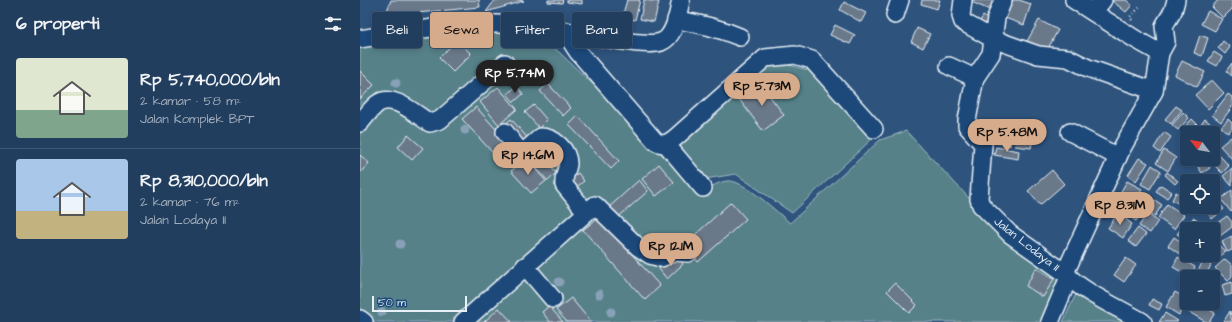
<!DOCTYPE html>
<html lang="id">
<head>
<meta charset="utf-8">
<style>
  :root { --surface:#223e5e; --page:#2a4564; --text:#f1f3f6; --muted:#a2aebc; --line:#3f5773; --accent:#d6ab8b }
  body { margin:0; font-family:"Architects Daughter",sans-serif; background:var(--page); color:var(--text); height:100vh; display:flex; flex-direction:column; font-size:15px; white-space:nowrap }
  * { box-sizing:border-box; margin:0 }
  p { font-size:13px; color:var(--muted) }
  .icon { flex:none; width:22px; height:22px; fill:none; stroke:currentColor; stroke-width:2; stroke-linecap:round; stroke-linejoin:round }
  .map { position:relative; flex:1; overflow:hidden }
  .sheet { display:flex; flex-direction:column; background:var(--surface); width:360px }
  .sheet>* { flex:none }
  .top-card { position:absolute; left:12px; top:12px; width:380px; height:36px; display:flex; gap:8px }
  .needle { width:26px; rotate:301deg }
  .fabs { position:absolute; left:820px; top:126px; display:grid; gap:8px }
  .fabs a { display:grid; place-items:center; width:40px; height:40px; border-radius:4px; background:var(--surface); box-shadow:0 2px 6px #0003,0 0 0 1px var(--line); font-size:20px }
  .scale { position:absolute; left:12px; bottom:10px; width:95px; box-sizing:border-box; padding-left:4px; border:2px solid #e8f1f8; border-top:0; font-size:11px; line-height:14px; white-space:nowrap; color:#e8f1f8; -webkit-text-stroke:3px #1f4a7a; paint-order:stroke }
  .price { position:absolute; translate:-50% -34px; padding:0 9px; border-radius:14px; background:var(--accent); color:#111; font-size:13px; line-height:26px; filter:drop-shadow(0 1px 2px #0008) }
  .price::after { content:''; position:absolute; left:50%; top:24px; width:12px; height:9px; margin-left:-6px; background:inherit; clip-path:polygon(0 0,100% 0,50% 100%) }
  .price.current { background:#222; color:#fff }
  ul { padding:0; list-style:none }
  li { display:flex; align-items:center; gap:12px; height:100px; padding:0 16px }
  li+li { border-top:1px solid var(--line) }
  li span { display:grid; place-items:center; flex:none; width:112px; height:80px; border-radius:4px; color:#555 }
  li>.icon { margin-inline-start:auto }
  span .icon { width:48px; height:48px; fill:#fffc; stroke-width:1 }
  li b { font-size:17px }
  h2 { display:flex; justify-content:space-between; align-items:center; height:48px; padding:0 16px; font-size:17px }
  .chip { padding:0 14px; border-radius:4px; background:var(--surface); box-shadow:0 2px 6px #0003,0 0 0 1px var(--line); font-size:14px; line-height:36px }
  .chip.current { background:var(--accent); color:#111 }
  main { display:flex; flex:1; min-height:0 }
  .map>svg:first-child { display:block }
  .green { fill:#578189; stroke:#a0b9c0 }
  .building { fill:#6b798a; stroke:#e8f1f8 }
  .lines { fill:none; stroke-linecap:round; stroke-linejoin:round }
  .minor-casing { stroke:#e8f1f8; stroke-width:20 }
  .path { stroke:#e8f1f8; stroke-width:2.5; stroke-dasharray:1 3; stroke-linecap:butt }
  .minor { stroke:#1f4a7a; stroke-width:17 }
  .tree { fill:#88a1b7 }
  .labels { text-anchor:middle; stroke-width:4; stroke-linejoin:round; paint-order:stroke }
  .street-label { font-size:12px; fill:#e8f1f8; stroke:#1f4a7a }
</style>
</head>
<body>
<main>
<section class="sheet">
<h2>6 properti<svg class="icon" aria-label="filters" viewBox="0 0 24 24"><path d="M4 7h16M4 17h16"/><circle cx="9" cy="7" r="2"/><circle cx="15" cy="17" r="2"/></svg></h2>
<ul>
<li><span style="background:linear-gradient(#dfe7d0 65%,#7fa58c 0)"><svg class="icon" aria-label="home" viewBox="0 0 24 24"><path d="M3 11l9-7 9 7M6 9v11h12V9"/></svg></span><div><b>Rp 5,740,000/bln</b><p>2 kamar · 58 m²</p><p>Jalan Komplek BPT</p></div></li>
<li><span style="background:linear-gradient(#a9c7e8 65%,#c2b280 0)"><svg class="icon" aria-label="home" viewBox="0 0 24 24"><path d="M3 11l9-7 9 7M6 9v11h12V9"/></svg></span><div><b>Rp 8,310,000/bln</b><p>2 kamar · 76 m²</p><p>Jalan Lodaya II</p></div></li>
</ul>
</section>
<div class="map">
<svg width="872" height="322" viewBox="0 0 872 322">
  <rect width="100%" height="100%" fill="#2e537d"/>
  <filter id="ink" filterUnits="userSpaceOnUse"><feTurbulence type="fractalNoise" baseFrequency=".025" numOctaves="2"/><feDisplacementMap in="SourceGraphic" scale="8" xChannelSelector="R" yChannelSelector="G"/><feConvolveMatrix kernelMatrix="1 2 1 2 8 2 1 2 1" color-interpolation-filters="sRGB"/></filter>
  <g filter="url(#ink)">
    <g class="green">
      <path d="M85,31L175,33L199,52L261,111L339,194C348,189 357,182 367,181C382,178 418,213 430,223L520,140L546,131L640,231L704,275L685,322H0V45Z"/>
      <path d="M406,59L459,73L513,138L432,213L376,174L345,179L310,146Z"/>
      <path d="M716,294L769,322H703Z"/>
    </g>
    <g class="building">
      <path d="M31,0H119L120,7L25,16Z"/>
      <path d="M135,0H158L164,1L126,12Z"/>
      <path d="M188,0H203L202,3L188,2Z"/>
      <path d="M207,0H222V4L207,2Z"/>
      <path d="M267,0H280L275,20L262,17Z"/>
      <path d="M284,0L299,2L294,22L280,19Z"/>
      <path d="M562,0H580L577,9L561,4Z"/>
      <path d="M607,0H633L636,1L632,11Z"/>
      <path d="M652,0H659L671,4L664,25L645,18Z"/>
      <path d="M751,0H766L772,5L766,12Z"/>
      <path d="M858,0H872V9L863,18L852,7Z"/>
      <path d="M484,2L506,13L501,22L480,10Z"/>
      <path d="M848,11L862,19L855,31L841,24Z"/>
      <path d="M623,16L633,22L626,34L616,28Z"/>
      <path d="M679,20L698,30L685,54L666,43Z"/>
      <path d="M475,25L495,35L490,44L470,35Z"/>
      <path d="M557,28L570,34L563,48L551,42Z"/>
      <path d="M840,35L848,38L842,56L834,53Z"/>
      <path d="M97,40L111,54L93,72L79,58Z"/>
      <path d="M863,41L870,47L865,54L858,48Z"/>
      <path d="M854,52L862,57L857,66L848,61Z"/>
      <path d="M822,61L845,72L837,87L815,75Z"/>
      <path d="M872,63V76L866,71Z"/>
      <path d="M0,71L14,85L0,99Z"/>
      <path d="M852,80L864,93L848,109L835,95Z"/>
      <path d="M400,83L424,115L403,131L379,99Z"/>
      <path d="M188,84L211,108L203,116L180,91Z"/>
      <path d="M157,86L163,94L154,102L147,94Z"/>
      <path d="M138,87L157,109L139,125L120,102Z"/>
      <path d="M868,94L872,97V107L861,122L852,115Z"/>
      <path d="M174,105L187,120L179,128L165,112Z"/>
      <path d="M816,106L822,110L811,124L805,119Z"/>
      <path d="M116,107L155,150L141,162L102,119Z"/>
      <path d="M823,112L829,118L818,130L812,125Z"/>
      <path d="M218,116L259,161L251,169L209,125Z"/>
      <path d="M151,119L172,143L164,150L143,126Z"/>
      <path d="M832,119L837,124L829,133H827L825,137L820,132Z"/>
      <path d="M845,119L857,129L853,135V133H843L838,129Z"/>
      <path d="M868,119L872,123V128L868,133L861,127Z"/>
      <path d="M637,131L652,135L650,146L634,142Z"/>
      <path d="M804,132L811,137L800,153L794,148Z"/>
      <path d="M48,135L63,148L52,160L38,147Z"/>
      <path d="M656,136L673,139L671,148L655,146Z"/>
      <path d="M871,137L872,138V159L860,146Z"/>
      <path d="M636,147L659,151L658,159L634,155Z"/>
      <path d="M174,149L196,173L188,181L166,157Z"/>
      <path d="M804,150L816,158L808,171L796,163Z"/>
      <path d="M855,150L869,166L862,173L848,159H853V152Z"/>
      <path d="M0,155L9,163L0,173Z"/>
      <path d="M779,158L788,163L776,181L768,175Z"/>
      <path d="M166,159L186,181L171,193L151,171Z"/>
      <path d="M833,159H844L850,168L842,173Z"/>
      <path d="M299,164L314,182L296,196L282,179Z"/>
      <path d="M792,165L801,171L790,189L781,184Z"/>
      <path d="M872,168V186L863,176Z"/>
      <path d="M692,170L704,184L680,205L668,191Z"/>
      <path d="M807,172L818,181L815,184L805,175Z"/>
      <path d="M218,173L224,181L213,190L207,183Z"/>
      <path d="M279,180L288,191L255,220L246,210Z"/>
      <path d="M767,181L782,189L776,201L760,193Z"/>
      <path d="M801,185L812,192L807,198L796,191Z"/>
      <path d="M872,190V211L871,212L861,199Z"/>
      <path d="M816,192L827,198V208L812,200Z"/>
      <path d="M751,193L761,199L758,205L748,199Z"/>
      <path d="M784,194L790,197L786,207L779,205Z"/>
      <path d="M795,200L802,205L795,216L787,211Z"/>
      <path d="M743,201L752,208L746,217L736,211Z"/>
      <path d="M857,201L864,209L852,219L846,211L850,207H853V204Z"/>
      <path d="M371,202L386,219L338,262L324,245Z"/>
      <path d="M770,203L783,212L776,221L763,212Z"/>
      <path d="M807,204L824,215L814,229L798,218Z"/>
      <path d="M758,213L772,224L763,238L748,228Z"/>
      <path d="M787,214L798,221L790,233L779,226Z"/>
      <path d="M867,216L872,222V227L860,236L853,226Z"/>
      <path d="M239,217L300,286L285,300L223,230Z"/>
      <path d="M833,218L849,228L848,229H833L828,226Z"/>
      <path d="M823,226L827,229V240L817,234Z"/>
      <path d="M778,228L786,234L776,247L768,241Z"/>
      <path d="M872,236V250L867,252L862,241Z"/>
      <path d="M814,237L826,245L820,254L808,246Z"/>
      <path d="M853,240L865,251L857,260L852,255H853Z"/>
      <path d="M827,250V255H840L836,261L825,255Z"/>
      <path d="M315,255L323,264L307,279L299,269Z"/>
      <path d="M818,257L835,267L830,277L813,267Z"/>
      <path d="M766,258L776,265L764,282L754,275Z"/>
      <path d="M865,259L872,265V276L868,281L855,268Z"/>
      <path d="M843,261L851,265L846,275L838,271Z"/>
      <path d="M676,268L694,279L683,297L666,286Z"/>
      <path d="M827,280V291L822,288Z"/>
      <path d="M872,282V294L865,296L862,285Z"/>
      <path d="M535,283L557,305L549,313L527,291Z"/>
      <path d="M815,292L827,299L819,315L806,307Z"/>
      <path d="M211,298L231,322H207L196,310Z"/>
      <path d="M792,299L802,304L799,310L789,305Z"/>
      <path d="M832,303H838L855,313L849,322H846L827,311Z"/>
      <path d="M189,306L203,322H190L182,312Z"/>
      <path d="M139,308L152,322H124Z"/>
      <path d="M870,311L872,322H866L864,321Z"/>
      <path d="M805,313L818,321L817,322H799Z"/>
    </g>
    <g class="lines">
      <defs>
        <g id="minor">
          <path d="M603,0L601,16L603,22L633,39L678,55L708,58L728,68L794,91"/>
          <path d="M643,0L636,18L631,54L615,78L607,120V126L623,144L619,199L621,205L650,234L705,273C720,291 761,309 783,322"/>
          <path d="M714,0L775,39L800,53"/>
          <path d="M733,12L743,0"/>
          <path d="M535,15L540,0"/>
          <path d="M316,20C338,23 359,28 380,37"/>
          <path d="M205,32L218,52L295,141C303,146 307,144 315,138L405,58L435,55L452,60L514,129"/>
          <path d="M0,39C53,30 108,21 163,25C186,26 209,32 232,36C247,38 287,47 301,42C315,37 318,13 321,0"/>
          <path d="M589,66L615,78"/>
          <path d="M0,123C5,117 11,109 17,104C33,92 56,115 70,123L80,120L145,63"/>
          <path d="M145,132L158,149L163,152L165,151L181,137C194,137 208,150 208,164C207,171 203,177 204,185L226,212"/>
          <path d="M710,132L758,157"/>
          <path d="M306,144L343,188"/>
          <path d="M165,266L193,299"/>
          <path d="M705,273L762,148L794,91L800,53L806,42L804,26L813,11L816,0"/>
          <path d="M0,319L4,322"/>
          <path d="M103,322L235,205L278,247L290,255L301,258L315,252L328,253"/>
          <path d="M690,322L709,277"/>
        </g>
      </defs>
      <use href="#minor" class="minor-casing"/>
      <path class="path" d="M772,20L770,17L780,7"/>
      <use href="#minor" class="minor"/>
    </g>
    <g class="tree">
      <circle cx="36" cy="83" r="4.5"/>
      <circle cx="105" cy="130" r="4.5"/>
      <circle cx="40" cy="244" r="4.5"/>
      <circle cx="199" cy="282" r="4.5"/>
      <circle cx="239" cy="294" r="4.5"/>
      <circle cx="22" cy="312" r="4.5"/>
      <circle cx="251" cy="312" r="4.5"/>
    </g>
  </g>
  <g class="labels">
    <g class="street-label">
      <text transform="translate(667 244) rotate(38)" y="4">Jalan Lodaya II</text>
    </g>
  </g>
</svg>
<div class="fabs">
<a><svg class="needle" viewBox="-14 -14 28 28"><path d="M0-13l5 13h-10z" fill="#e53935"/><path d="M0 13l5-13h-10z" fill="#a2aebc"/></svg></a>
<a><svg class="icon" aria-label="locate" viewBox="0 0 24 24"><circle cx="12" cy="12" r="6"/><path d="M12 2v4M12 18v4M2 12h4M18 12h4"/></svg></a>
<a>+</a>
<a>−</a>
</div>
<div class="scale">50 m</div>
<b class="price current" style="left:155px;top:94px">Rp 5.74M</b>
<b class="price" style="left:402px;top:107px">Rp 5.73M</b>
<b class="price" style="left:647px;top:153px">Rp 5.48M</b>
<b class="price" style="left:168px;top:176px">Rp 14.6M</b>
<b class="price" style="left:760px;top:226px">Rp 8.31M</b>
<b class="price" style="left:311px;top:267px">Rp 12.1M</b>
<div class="top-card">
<a class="chip">Beli</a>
<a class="chip current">Sewa</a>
<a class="chip">Filter</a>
<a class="chip">Baru</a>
</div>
</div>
</main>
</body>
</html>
